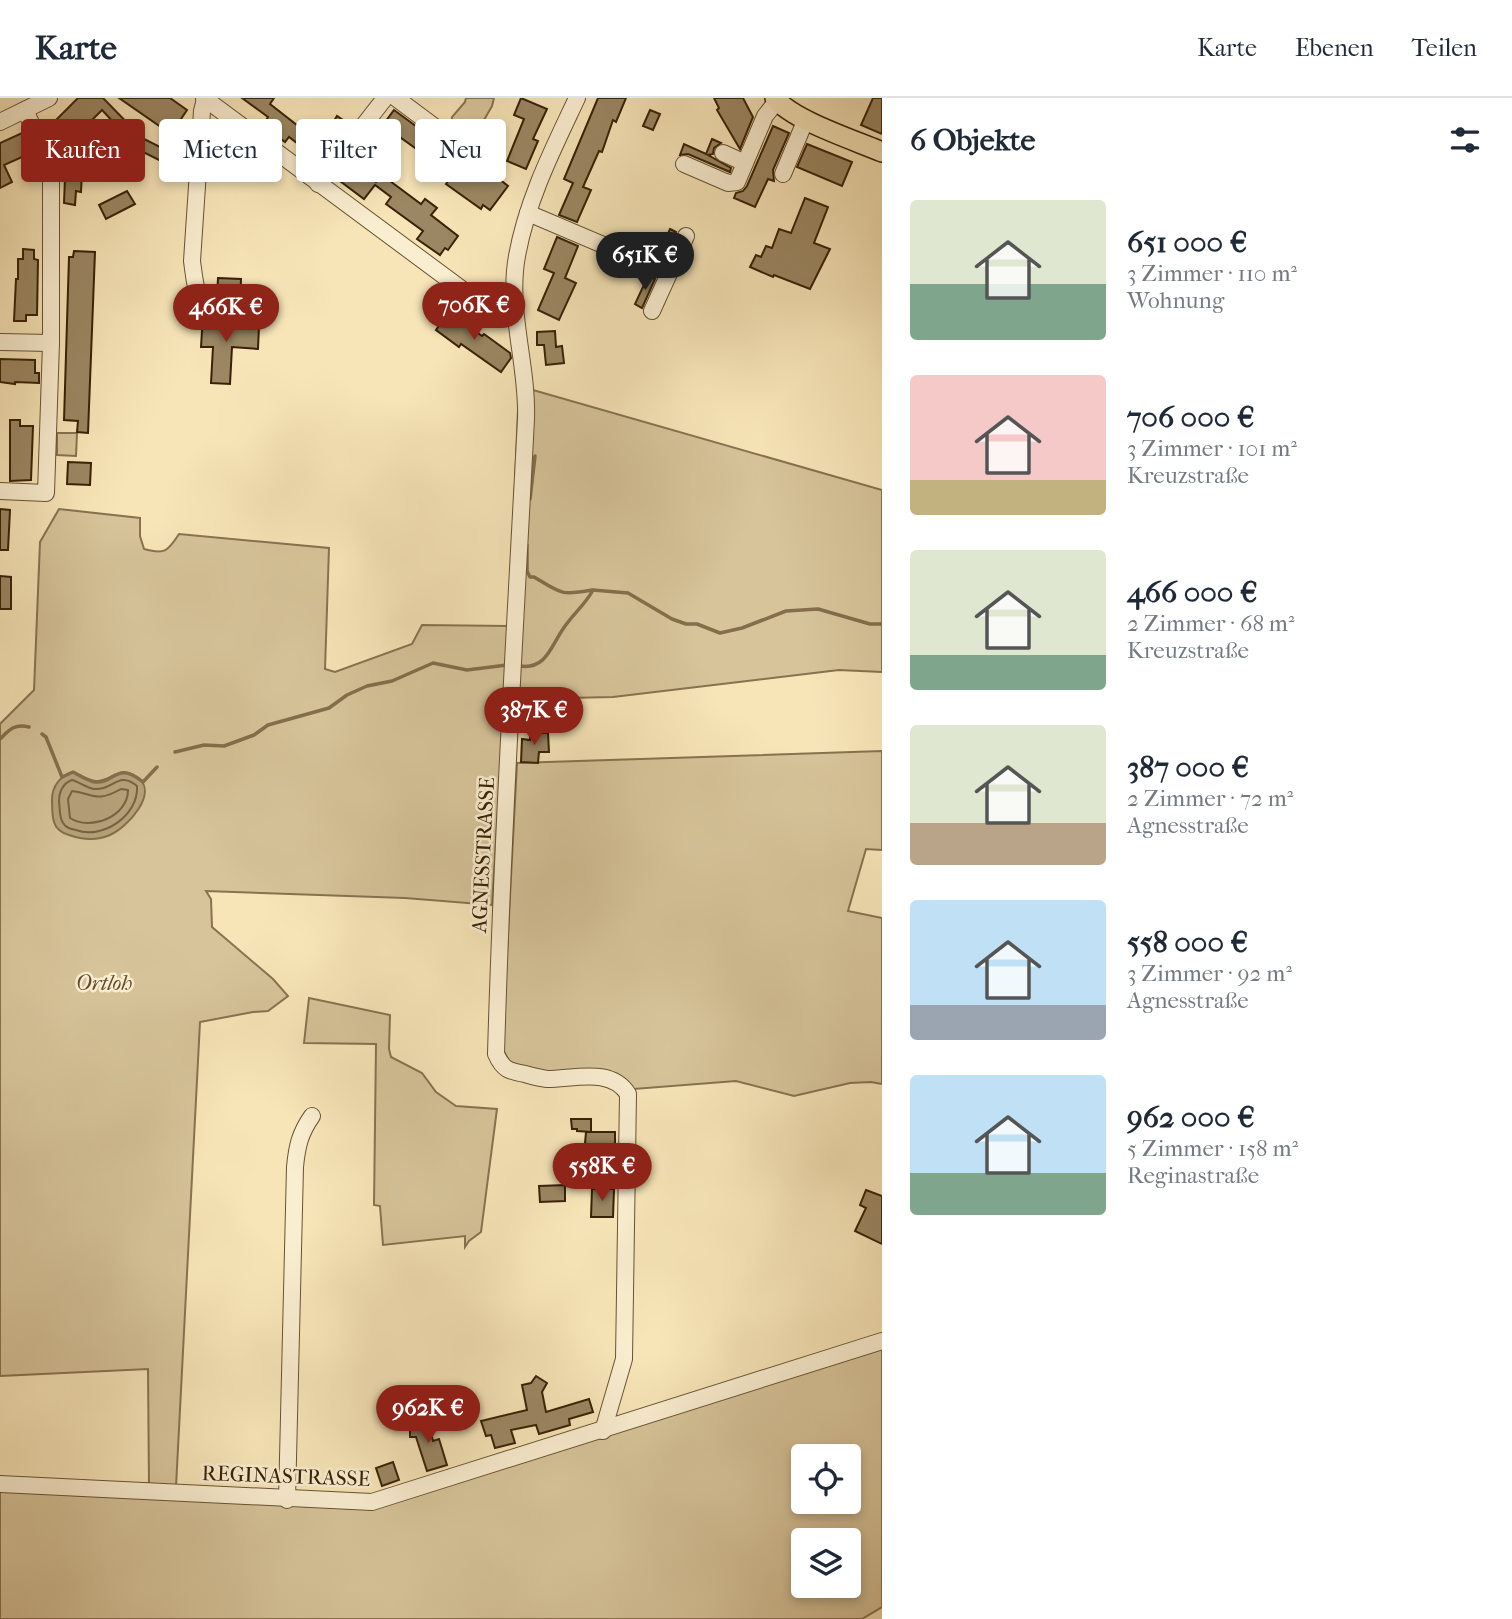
<!DOCTYPE html>
<html lang="de">
<head>
<meta charset="utf-8">
<style>
  :root { --surface:#fff; --page:#f2f2f3; --text:#1f2937; --muted:#747a83; --line:#e0e1e3; --accent:#8f2418 }
  body { margin:0; font-family:"IM FELL French Canon",serif; background:var(--page); color:var(--text); height:100vh; display:flex; flex-direction:column; font-size:26px; white-space:nowrap }
  * { box-sizing:border-box; margin:0 }
  p { font-size:23px; color:var(--muted) }
  .icon { flex:none; width:38px; height:38px; fill:none; stroke:currentColor; stroke-width:2; stroke-linecap:round; stroke-linejoin:round }
  .map { position:relative; flex:1; overflow:hidden }
  .sheet { display:flex; flex-direction:column; background:var(--surface); width:630px }
  .sheet>* { flex:none }
  .guide { position:absolute; left:21px; top:21px; width:665px; height:63px; display:flex; gap:14px }
  .buttons { position:absolute; left:791px; top:1346px; display:grid; gap:14px }
  .buttons a { display:grid; place-items:center; width:70px; height:70px; border-radius:7px; background:var(--surface); box-shadow:0 4px 10px #0003; font-size:35px }
  .price { position:absolute; translate:-50% -60px; padding:0 16px; border-radius:24px; background:var(--accent); color:#fff; font-size:23px; line-height:46px; filter:drop-shadow(0 2px 4px #0008) }
  .price::after { content:''; position:absolute; left:50%; top:42px; width:21px; height:16px; margin-left:-10px; background:inherit; clip-path:polygon(0 0,100% 0,50% 100%) }
  .price.selected { background:#222; color:#fff }
  ul { padding:0; list-style:none }
  li { display:flex; align-items:center; gap:21px; height:175px; padding:0 28px }
  li span { display:grid; place-items:center; flex:none; width:196px; height:140px; border-radius:7px; color:#555 }
  li>.icon { margin-inline-start:auto }
  span .icon { width:84px; height:84px; fill:#fffc; stroke-width:1 }
  li b { font-size:30px }
  h2 { display:flex; justify-content:space-between; align-items:center; height:84px; padding:0 28px; font-size:30px }
  .chip { padding:0 24px; border-radius:7px; background:var(--surface); box-shadow:0 4px 10px #0003; font-size:24px; line-height:63px }
  .chip.selected { background:var(--accent); color:#fff }
  header { display:flex; align-items:center; gap:42px; box-sizing:border-box; height:98px; padding:0 35px; background:var(--surface); border-bottom:2px solid var(--line) }
  header strong { font-size:33px }
  nav { display:flex; gap:38px; margin-inline-start:auto; font-size:24px }
  main { display:flex; flex:1; min-height:0 }
  .map>svg:first-child { display:block }
  .green { fill:#d7c49a; stroke:#887250; stroke-width:2; fill-rule:evenodd }
  .water { fill:#b6a27b; stroke:#846e4c; stroke-width:2 }
  .lines { fill:none; stroke-linecap:round; stroke-linejoin:round }
  .shore { stroke:#776240; stroke-width:2 }
  .stream { stroke:#846e4c; stroke-width:3.5 }
  .building { fill:#9b8763; stroke:#382106; stroke-width:2 }
  .minor-casing { stroke:#685232; stroke-width:18 }
  .major-casing { stroke:#382106; stroke-width:22 }
  .minor { stroke:#faeed1; stroke-width:16 }
  .major { stroke:#f7e5b8; stroke-width:19 }
  .labels { text-anchor:middle; stroke-width:5; stroke-linejoin:round; paint-order:stroke }
  .street-label { font-size:21px; fill:#382106; stroke:#faeed1 }
  .park-label { font-size:21px; font-style:italic; fill:#604a2b; stroke:#faeed1 }
</style>
</head>
<body>
<header>
<strong>Karte</strong>
<nav><a>Karte</a><a>Ebenen</a><a>Teilen</a></nav>
</header>
<main>
<div class="map">
<svg width="882" height="1521" viewBox="0 0 882 1521">
  <rect width="100%" height="100%" fill="#f7e5b8"/>
  <filter id="stains"><feTurbulence type="fractalNoise" baseFrequency=".00286" numOctaves="4"/><feColorMatrix values="0 0 0 0 .2 0 0 0 0 .09 0 0 0 0 .02 0 0 0 .5 -.17"/></filter>
  <radialGradient id="worn" r=".72"><stop offset=".6" stop-color="#630" stop-opacity="0"/><stop offset="1" stop-color="#630" stop-opacity=".3"/></radialGradient>
  <g class="green">
    <path d="M466,0H494L492,8L472,43L452,32V19L465,4Z"/>
    <path d="M519,288L882,392V574L839,572L613,599L519,601L505,599L492,807L405,800L206,793L211,801L212,829L273,881L288,898L268,913L253,914L200,924L176,1389L149,1388L148,1271L0,1278V626L34,592L40,444L59,411L140,420V438L144,451C165,457 168,453 179,436L329,450L325,571L335,574L412,546L422,527L509,528Z"/>
    <path d="M57,335H77L76,358L57,357Z"/>
    <path d="M882,653V752L866,751L848,813L882,820V986L871,984L850,985L794,998L736,983L621,992L619,981L517,977L502,950L517,665Z"/>
    <path d="M309,900L390,917L389,951L391,959L422,975L436,994L456,1008L497,1011L481,1134L469,1143L465,1149V1138L383,1147L380,1108L374,1107L376,946L304,945Z"/>
    <path d="M882,1246V1509L862,1521H0V1389L372,1407ZM803,1358H849V1404H803ZM803,1442H849V1488H803Z"/>
  </g>
  <path class="water" d="M73,674C80,677 90,684 98,683C114,682 118,667 137,679C160,694 127,730 110,737C96,743 83,742 69,737C62,735 56,731 54,724C52,718 52,708 52,702C52,688 60,678 73,674Z"/>
  <g class="lines">
    <g class="shore">
      <path d="M72,682C79,684 87,690 94,691C113,693 118,672 137,688C139,717 103,742 76,732C71,731 66,730 63,725C59,719 60,710 59,703C59,694 63,685 72,682Z"/>
      <path d="M121,691L128,692C128,719 90,733 70,720L68,701L72,693C95,696 96,705 121,691Z"/>
    </g>
    <g class="stream">
      <path d="M530,401L535,358"/>
      <path d="M527,447V473L530,479H534C561,495 560,498 592,492"/>
      <path d="M520,568C546,572 551,548 563,531C572,517 585,507 593,492L628,495L672,521L686,526H697L720,535L742,530L786,513L818,511L870,526H882"/>
      <path d="M42,636L46,639L62,679L73,674C79,677 88,683 95,684C115,686 116,662 143,684L157,669"/>
      <path d="M0,641C9,632 15,625 29,629"/>
      <path d="M175,654L204,647L224,648L254,637L268,627L329,610L347,597L367,588L392,583L433,565L467,572L507,567"/>
    </g>
  </g>
  <g class="building">
    <path d="M78,0H103L142,40L188,63L187,76L133,49L128,42L121,49L112,39L119,30L102,12L67,47L49,29Z"/>
    <path d="M119,0H170L187,12L171,36Z"/>
    <path d="M242,0H274L270,6L311,38L318,29L326,36L337,18L346,24L319,62L289,39L285,44L263,27L268,19Z"/>
    <path d="M521,0L547,11L533,41L538,43L526,71L507,63L524,21L514,17Z"/>
    <path d="M598,0H626L616,24L613,22L602,54L599,53L583,89L591,92L577,124L559,117L573,85L564,81Z"/>
    <path d="M714,0H743L753,19L740,51L717,12L719,10Z"/>
    <path d="M873,0H882V36L861,27Z"/>
    <path d="M394,12L473,70L478,72L485,70L508,88L490,112L483,107L481,111L446,86L449,82L424,63L426,59L422,55L383,27Z"/>
    <path d="M650,12L660,16L653,32L643,28Z"/>
    <path d="M773,28L789,35L773,72L774,83L768,81L755,109L734,100L736,95L743,93L747,88Z"/>
    <path d="M22,35L31,55L4,67L12,84L0,90V45Z"/>
    <path d="M712,41L721,45L714,50L713,56L708,57L731,70L730,74L688,56L680,57L684,46L706,56Z"/>
    <path d="M231,46L251,60L238,78L218,63Z"/>
    <path d="M807,46L852,64L842,88L797,69Z"/>
    <path d="M66,54H83L81,94L76,93L75,107L64,105Z"/>
    <path d="M352,67L376,84L382,77L421,106L425,101L437,110L431,117L458,138L448,152L445,150L440,157L417,141L423,133L386,106L391,99L375,87L364,101L340,83Z"/>
    <path d="M127,93L135,106L106,121L99,107Z"/>
    <path d="M805,100L828,109L814,145L830,151L810,191L774,177L773,179L750,169L756,157L761,159L766,148L772,150L779,131L791,135Z"/>
    <path d="M670,131L676,134L664,161L657,159Z"/>
    <path d="M557,139L578,148L565,180L576,185L559,222L538,212L554,175L544,171Z"/>
    <path d="M23,151L34,152V161L38,162L37,217H26V223H14L16,181H18V161H23Z"/>
    <path d="M74,153L95,154L88,335L77,334L78,323L64,322L69,159H73Z"/>
    <path d="M648,178L655,181L642,210L635,206Z"/>
    <path d="M218,180L241,181L240,204L217,199Z"/>
    <path d="M449,214L482,238L484,236L510,255L511,260L501,274L461,246L459,249L436,232Z"/>
    <path d="M203,216L221,222L239,223V227L259,228L258,251L232,249L230,286L211,285L213,249H201Z"/>
    <path d="M555,233L556,249L562,248L564,265L546,267L544,247H537V234Z"/>
    <path d="M0,261L35,262V275H39V285L15,284V286L0,284Z"/>
    <path d="M10,322H20V328H33L31,382L10,383Z"/>
    <path d="M68,364L91,365L90,387L67,386Z"/>
    <path d="M0,411L10,412L8,452H0Z"/>
    <path d="M0,478L11,479V511H0Z"/>
    <path d="M530,634L548,635L549,654H539L538,665L521,664L522,641L530,642Z"/>
    <path d="M571,1021H591V1034L577,1033V1031H572Z"/>
    <path d="M586,1034H615V1057H584Z"/>
    <path d="M565,1087V1103L540,1104L539,1088Z"/>
    <path d="M592,1091H614L613,1119H591Z"/>
    <path d="M866,1092L882,1098V1146L855,1133L866,1110L860,1107Z"/>
    <path d="M536,1278L547,1285L542,1294L546,1314L589,1301L593,1314L569,1321L570,1327L539,1336L536,1327L511,1332L515,1345L495,1350L491,1337L486,1338L481,1323L527,1312L522,1287L531,1285Z"/>
    <path d="M410,1322H428L433,1343L439,1341L447,1367L427,1373L416,1339H410Z"/>
    <path d="M393,1364L399,1382L382,1388L376,1370Z"/>
  </g>
  <g class="lines">
    <defs>
      <g id="minor">
        <path d="M204,0L479,204L504,209L515,207"/>
        <path d="M396,0L479,62"/>
        <path d="M577,0C553,51 527,102 517,158C507,212 528,267 526,321C515,533 502,745 496,956C503,972 509,973 525,976C532,978 539,980 547,981C574,981 611,969 628,996L624,1261L603,1333"/>
        <path d="M205,1L202,13L192,163C197,200 196,210 236,213"/>
        <path d="M0,24L49,0"/>
        <path d="M723,55L745,65"/>
        <path d="M684,66L728,85L737,84L765,18L777,3"/>
        <path d="M783,76L806,21"/>
        <path d="M318,86L385,0"/>
        <path d="M528,115L669,175"/>
        <path d="M652,213L686,138"/>
        <path d="M0,244L51,245"/>
        <path d="M0,393L46,395L51,245V68L25,12"/>
        <path d="M0,1386L372,1404L882,1243"/>
        <path d="M287,1402L295,1069C297,1048 300,1035 312,1018"/>
      </g>
      <path id="major" d="M775,0C792,22 854,42 882,54"/>
    </defs>
    <use href="#minor" class="minor-casing"/>
    <use href="#major" class="major-casing"/>
    <use href="#minor" class="minor"/>
    <use href="#major" class="major"/>
  </g>
  <g class="labels">
    <g class="street-label">
      <text transform="translate(483 757) rotate(-87)" y="7">AGNESSTRASSE</text>
      <text transform="translate(286 1378) rotate(2)" y="7">REGINASTRASSE</text>
    </g>
    <g class="park-label">
      <text x="104" y="892">Ortloh</text>
    </g>
  </g>
  <rect width="100%" height="100%" filter="url(#stains)"/>
  <rect width="100%" height="100%" fill="url(#worn)"/>
</svg>
<div class="buttons">
<a><svg class="icon" aria-label="locate" viewBox="0 0 24 24"><circle cx="12" cy="12" r="6"/><path d="M12 2v4M12 18v4M2 12h4M18 12h4"/></svg></a>
<a><svg class="icon" aria-label="layers" viewBox="0 0 24 24"><path d="M12 4l9 5-9 5-9-5zM3 14l9 5 9-5"/></svg></a>
</div>
<b class="price selected" style="left:645px;top:194px">651K €</b>
<b class="price" style="left:474px;top:244px">706K €</b>
<b class="price" style="left:226px;top:246px">466K €</b>
<b class="price" style="left:534px;top:649px">387K €</b>
<b class="price" style="left:602px;top:1105px">558K €</b>
<b class="price" style="left:428px;top:1347px">962K €</b>
<div class="guide">
<a class="chip selected">Kaufen</a>
<a class="chip">Mieten</a>
<a class="chip">Filter</a>
<a class="chip">Neu</a>
</div>
</div>
<section class="sheet">
<h2>6 Objekte<svg class="icon" aria-label="filters" viewBox="0 0 24 24"><path d="M4 7h16M4 17h16"/><circle cx="9" cy="7" r="2"/><circle cx="15" cy="17" r="2"/></svg></h2>
<ul>
<li><span style="background:linear-gradient(#dfe7d0 60%,#7fa58c 0)"><svg class="icon" aria-label="home" viewBox="0 0 24 24"><path d="M3 11l9-7 9 7M6 9v11h12V9"/></svg></span><div><b>651 000 €</b><p>3 Zimmer · 110 m²</p><p>Wohnung</p></div></li>
<li><span style="background:linear-gradient(#f6c9c9 75%,#c2b280 0)"><svg class="icon" aria-label="home" viewBox="0 0 24 24"><path d="M3 11l9-7 9 7M6 9v11h12V9"/></svg></span><div><b>706 000 €</b><p>3 Zimmer · 101 m²</p><p>Kreuzstraße</p></div></li>
<li><span style="background:linear-gradient(#dfe7d0 75%,#7fa58c 0)"><svg class="icon" aria-label="home" viewBox="0 0 24 24"><path d="M3 11l9-7 9 7M6 9v11h12V9"/></svg></span><div><b>466 000 €</b><p>2 Zimmer · 68 m²</p><p>Kreuzstraße</p></div></li>
<li><span style="background:linear-gradient(#dfe7d0 70%,#b9a48a 0)"><svg class="icon" aria-label="home" viewBox="0 0 24 24"><path d="M3 11l9-7 9 7M6 9v11h12V9"/></svg></span><div><b>387 000 €</b><p>2 Zimmer · 72 m²</p><p>Agnesstraße</p></div></li>
<li><span style="background:linear-gradient(#bfe0f5 75%,#9aa5b1 0)"><svg class="icon" aria-label="home" viewBox="0 0 24 24"><path d="M3 11l9-7 9 7M6 9v11h12V9"/></svg></span><div><b>558 000 €</b><p>3 Zimmer · 92 m²</p><p>Agnesstraße</p></div></li>
<li><span style="background:linear-gradient(#bfe0f5 70%,#7fa58c 0)"><svg class="icon" aria-label="home" viewBox="0 0 24 24"><path d="M3 11l9-7 9 7M6 9v11h12V9"/></svg></span><div><b>962 000 €</b><p>5 Zimmer · 158 m²</p><p>Reginastraße</p></div></li>
</ul>
</section>
</main>
</body>
</html>
